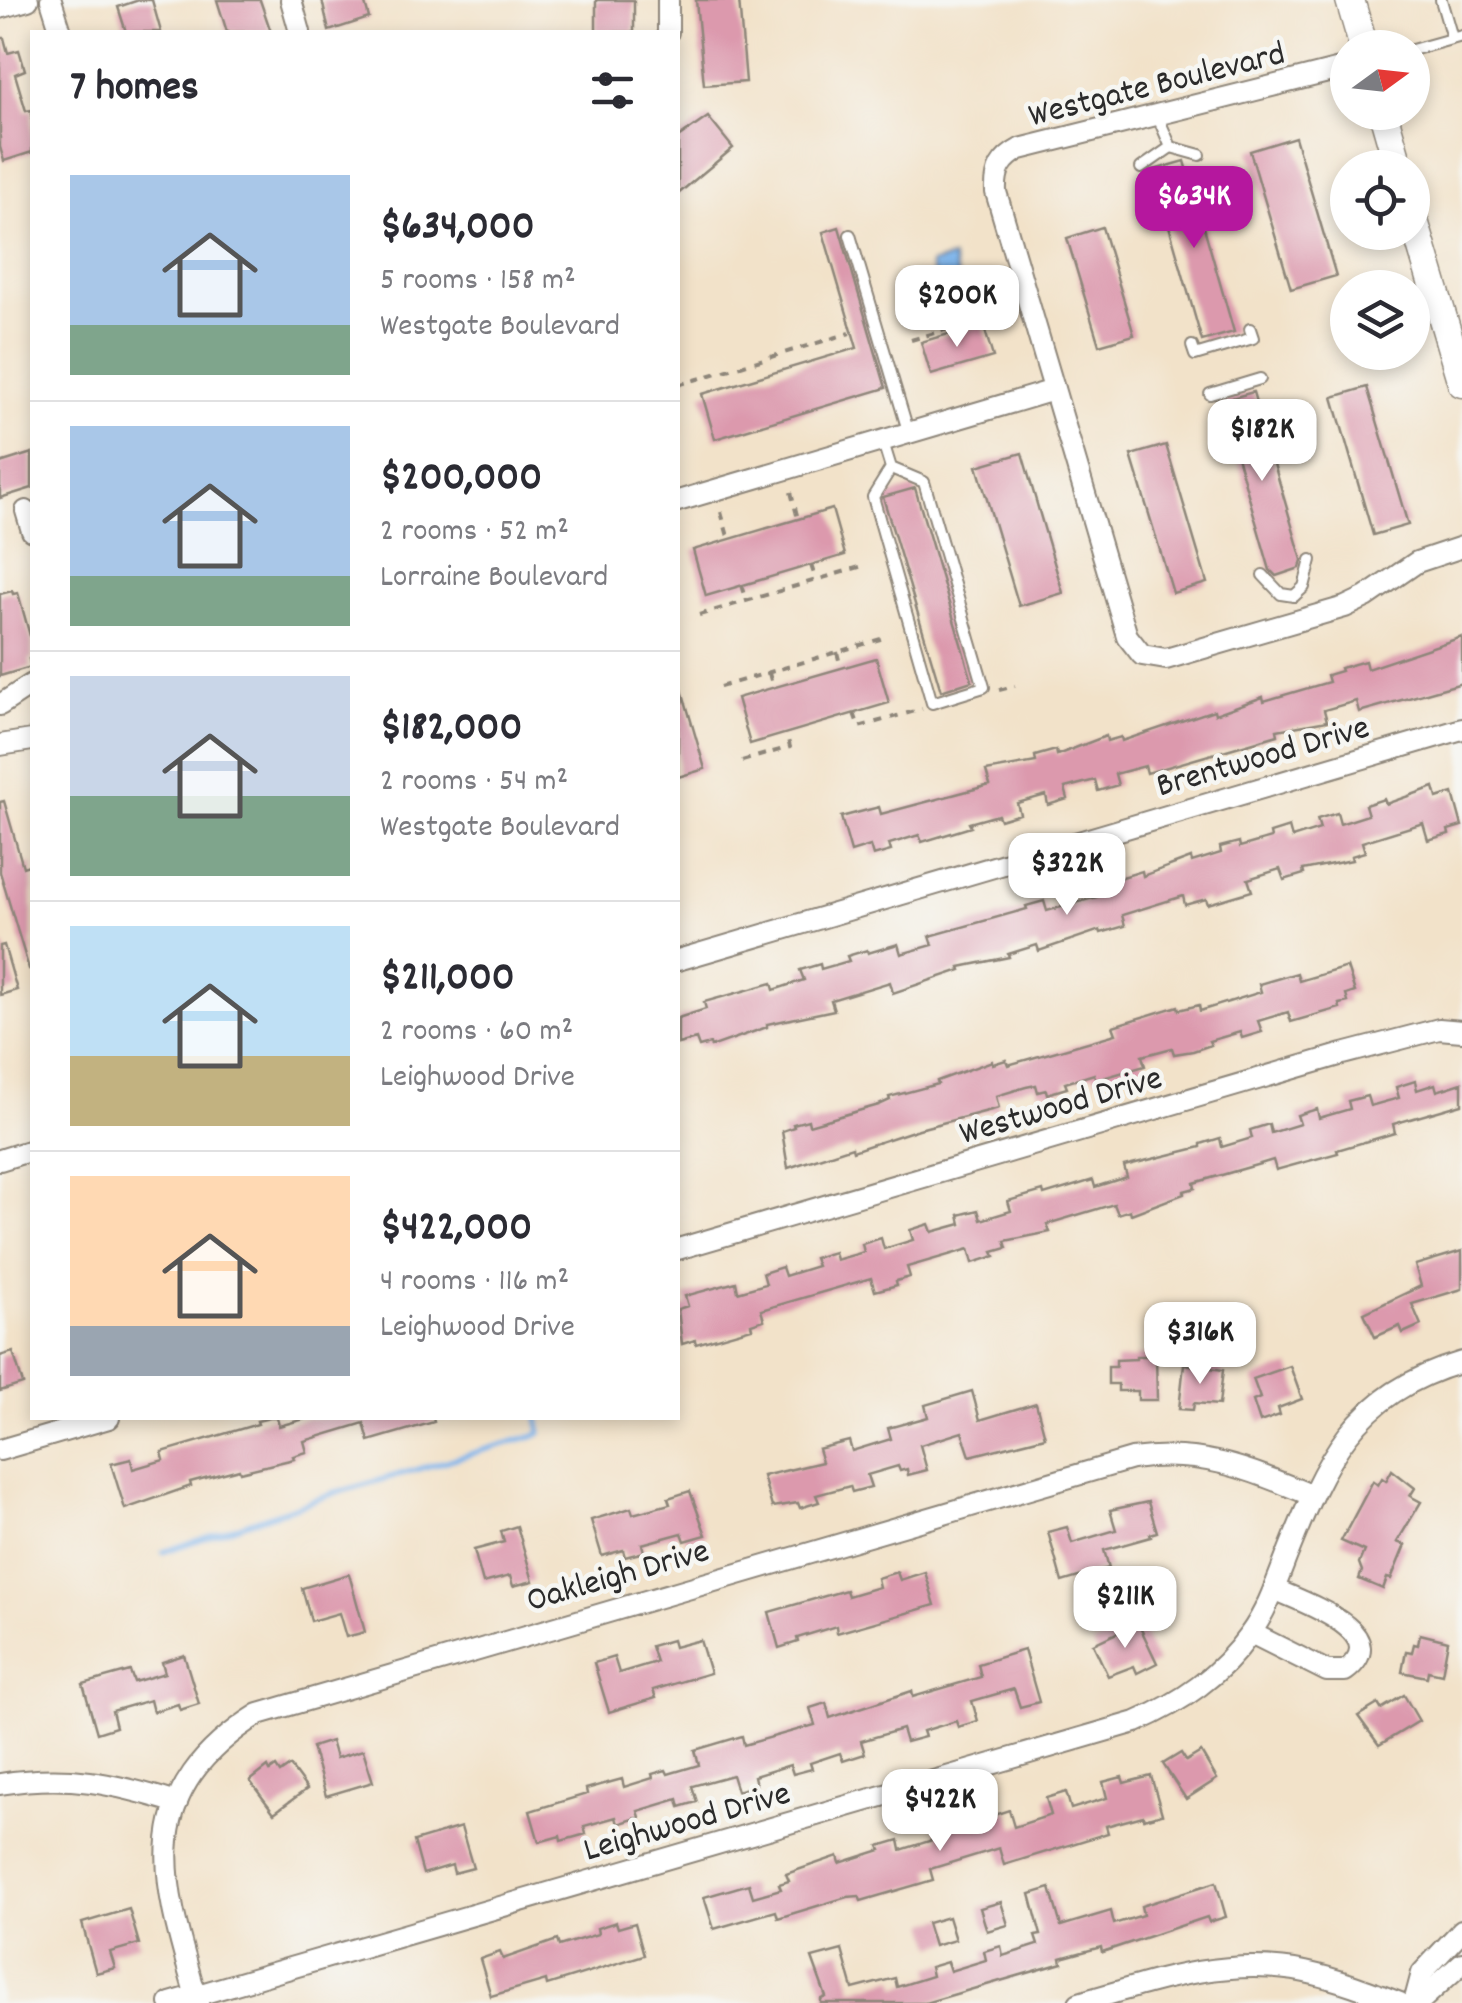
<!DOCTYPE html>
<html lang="en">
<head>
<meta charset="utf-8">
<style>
  :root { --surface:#fff; --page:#f2f2f3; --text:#2b2b33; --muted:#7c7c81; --line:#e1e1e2; --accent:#b5179e }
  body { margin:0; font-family:Dekko,sans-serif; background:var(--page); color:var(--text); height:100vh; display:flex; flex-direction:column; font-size:38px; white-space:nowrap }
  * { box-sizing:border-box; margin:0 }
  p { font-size:32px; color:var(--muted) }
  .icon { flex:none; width:55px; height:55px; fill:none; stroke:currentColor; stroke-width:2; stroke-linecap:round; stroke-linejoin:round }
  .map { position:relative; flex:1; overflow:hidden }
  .drawer { position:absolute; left:30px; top:30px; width:650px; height:1390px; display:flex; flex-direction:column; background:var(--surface); border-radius:0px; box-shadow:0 5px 15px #0003 }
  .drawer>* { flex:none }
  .needle { width:65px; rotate:75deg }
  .buttons { position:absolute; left:1330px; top:30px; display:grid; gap:20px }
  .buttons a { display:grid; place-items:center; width:100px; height:100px; border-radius:50%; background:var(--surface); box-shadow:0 5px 15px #0003; font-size:50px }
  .price { position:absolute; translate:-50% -85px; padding:0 22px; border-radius:20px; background:#fff; color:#222; font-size:32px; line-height:65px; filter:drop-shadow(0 2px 5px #0008) }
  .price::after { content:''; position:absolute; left:50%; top:60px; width:30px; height:22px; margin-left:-15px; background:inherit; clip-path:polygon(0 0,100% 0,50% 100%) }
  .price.current { background:var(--accent); color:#fff }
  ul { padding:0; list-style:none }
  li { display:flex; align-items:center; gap:30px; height:250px; padding:0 40px }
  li+li { border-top:2px solid var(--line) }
  li span { display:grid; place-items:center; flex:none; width:280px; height:200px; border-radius:0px; color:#555 }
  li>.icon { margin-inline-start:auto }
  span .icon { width:120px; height:120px; fill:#fffc; stroke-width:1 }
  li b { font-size:42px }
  h2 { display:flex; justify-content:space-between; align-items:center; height:120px; padding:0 40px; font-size:42px }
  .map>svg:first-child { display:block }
  .water { fill:#7cb4ec; stroke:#54708c; stroke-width:2.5 }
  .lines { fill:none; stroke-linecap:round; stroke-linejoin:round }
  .stream { stroke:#7cb4ec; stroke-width:5 }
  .building { fill:#dc99ad }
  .lane-casing { stroke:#8e867a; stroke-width:14 }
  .street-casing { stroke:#8e867a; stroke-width:24 }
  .secondary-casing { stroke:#8e867a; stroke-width:31 }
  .path { stroke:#8e867a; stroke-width:4; stroke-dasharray:8 8; stroke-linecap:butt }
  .lane { stroke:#fff; stroke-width:10 }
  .street { stroke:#fff; stroke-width:20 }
  .secondary { stroke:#fff; stroke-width:28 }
  .labels { text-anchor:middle; stroke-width:9; stroke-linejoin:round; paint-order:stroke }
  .street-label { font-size:35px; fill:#2b2b2b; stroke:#f6f6f2 }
</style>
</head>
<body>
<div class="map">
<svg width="1462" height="2003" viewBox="0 0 1462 2003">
  <rect width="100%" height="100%" fill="#f6f6f2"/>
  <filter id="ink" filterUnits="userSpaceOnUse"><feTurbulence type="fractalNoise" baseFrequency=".01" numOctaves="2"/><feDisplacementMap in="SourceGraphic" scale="20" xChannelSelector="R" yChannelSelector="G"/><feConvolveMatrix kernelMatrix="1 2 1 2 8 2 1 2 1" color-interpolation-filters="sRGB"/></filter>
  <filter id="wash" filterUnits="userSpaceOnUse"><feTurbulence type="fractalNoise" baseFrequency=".0048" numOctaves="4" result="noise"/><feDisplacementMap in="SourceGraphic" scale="40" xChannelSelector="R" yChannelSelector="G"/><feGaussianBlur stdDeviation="2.25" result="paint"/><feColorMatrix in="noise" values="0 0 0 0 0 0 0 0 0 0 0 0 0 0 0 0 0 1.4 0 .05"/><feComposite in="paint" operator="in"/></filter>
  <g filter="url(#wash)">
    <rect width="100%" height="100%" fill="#f2e2c9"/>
    <path class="water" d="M952,258L967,310L945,316L930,264Z"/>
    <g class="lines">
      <path class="stream" d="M163,1552L332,1494L539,1434L541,1432L538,1418"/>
    </g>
    <g id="blocks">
      <g class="building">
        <path d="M139,0H152L161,32H126L118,7Z"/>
        <path d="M217,0H260L271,32H227Z"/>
        <path d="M322,0H364L369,18L329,31Z"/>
        <rect x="596" y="0" width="38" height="32"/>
        <path d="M696,0H739L746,82L704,85Z"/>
        <path d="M0,38H4L8,53L19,50L25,70L15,74L26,111L32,110V152L4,161L0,147Z"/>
        <path d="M708,117L733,148L678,194V138Z"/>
        <path d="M1295,137L1336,276L1291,289L1250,151Z"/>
        <path d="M1185,161L1234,332L1202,341L1153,170Z"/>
        <path d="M839,227L886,388L715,439L702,394L857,348L823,232Z"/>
        <path d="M1102,227L1134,335L1099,345L1067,238Z"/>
        <path d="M983,324L993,357L931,375L921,342Z"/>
        <path d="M1367,387L1408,525L1373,535L1333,397Z"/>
        <path d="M1253,392L1302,560L1300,568L1276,576L1270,570L1221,401Z"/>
        <path d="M1166,445L1207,583L1173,593L1131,455Z"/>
        <path d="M32,453V488L0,498V463Z"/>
        <path d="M1022,453L1063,593L1019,606L977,466Z"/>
        <path d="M915,488L972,681L941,691L883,497Z"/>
        <path d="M832,509L845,555L706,596L693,550Z"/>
        <path d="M12,591L13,594L18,593L32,643V658L29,659L31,667L0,676V594Z"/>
        <path d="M1462,637V683L1359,712L1356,701L1324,710L1327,721L1277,730L1278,735L1147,773L1145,766L1115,774L1118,785L1098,791L1095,780L1065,788L1068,799L1048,805L1046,795L1017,803L1020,814L1000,820L998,815L969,823L971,827L922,842L919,835L889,844L891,851L873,856L870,846L851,852L841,817L879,807L881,814L990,785L986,771L1036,762L1035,756L1056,750L1057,755L1106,736L1107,741L1121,737L1122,741L1214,710L1215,714L1263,697L1264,701L1329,682L1327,675L1341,671L1340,668L1365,661L1367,669Z"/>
        <path d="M876,658L889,703L750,744L737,698Z"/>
        <path d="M678,690H682L705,769L678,777Z"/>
        <path d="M1434,787L1437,798L1453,793L1462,826L1448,830L1449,834L1428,840L1423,823L1362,842L1365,852L1351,856L1352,860L1303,870L1304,874L1284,880L1280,869L1248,879L1252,891L1208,904L1206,899L1185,905L1183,896L1122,915L1125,926L1101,933L1100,930L1039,951L1037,945L1008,954L1009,957L960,967L961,970L893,993L890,982L831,1000L834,1010L767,1024V1027L711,1047L710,1044L699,1047L696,1039L678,1044V1018L706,1009L704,1002L772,983L774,990L804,980L800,970L820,964L821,969L849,961L847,956L867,950L868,953L898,944L901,954L933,945L930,936L1027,909L1026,906L1044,901L1047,911L1097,897L1093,886L1142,871L1143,876L1191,858L1192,862L1221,853L1220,847L1239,842L1240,847L1271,838L1270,833L1289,827L1292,838L1320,829L1317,819L1337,813L1340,824L1368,815L1365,805L1384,799L1386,804Z"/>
        <path d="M4,801L23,867L32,864V968L29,969L0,872V802Z"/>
        <path d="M4,945L17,990L0,995V946Z"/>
        <path d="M1347,967L1355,992L1346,995L1348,1002L1339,1004L1340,1008L1291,1022L1288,1012L1258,1021L1262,1032L1242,1038L1240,1032L1209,1041L1211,1045L1193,1051L1174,1054L1172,1048L1142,1056L1145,1066L1096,1080L1094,1074L1065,1083L1067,1088L1047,1094L1046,1090L1038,1092L1036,1085L1026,1087L996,1096L999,1108L919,1129L853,1151L852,1147L788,1168L782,1131L794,1127L793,1124L808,1120L809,1125L879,1105L890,1100L889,1097L938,1084L937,1081L992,1061L993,1064L1006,1060L1008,1065L1116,1034L1113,1026L1178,1006L1179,1010L1199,1005L1200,1011L1261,992L1259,984L1297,973L1299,981Z"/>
        <path d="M1415,1081L1417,1090L1435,1084L1437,1091L1462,1083V1104L1393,1124L1395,1133L1337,1150L1338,1153L1276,1170L1273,1160L1260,1164L1194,1183L1195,1188L1184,1191V1194L1131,1214L1130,1210L1118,1214L1114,1204L1047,1224L1050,1232L1005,1241L1007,1248L993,1252L995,1256L973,1263L969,1249L907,1267L910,1277L896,1281L897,1285L875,1291L871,1278L761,1310L764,1320L751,1324L752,1328L696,1344L695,1340L682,1344L678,1309L688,1306L685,1296L736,1282L738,1292L766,1284L763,1273L782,1267L785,1276L817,1266L814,1258L834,1252L836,1260L864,1252L862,1244L881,1238L884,1249L913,1240L910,1230L929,1224L932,1232L961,1224L959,1215L978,1210L981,1220L1011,1211L1008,1201L1043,1191L1044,1195L1093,1180L1095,1187L1127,1177L1124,1166L1201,1147V1144L1220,1138L1222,1147L1252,1138L1250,1130L1269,1124L1271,1133L1300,1124L1297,1115L1317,1109L1319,1118L1350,1109L1348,1101L1367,1096L1370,1106L1399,1098L1396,1087Z"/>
        <path d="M1462,1251V1289L1412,1304L1421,1325L1403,1333L1400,1326L1375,1337L1364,1313L1421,1286L1415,1265Z"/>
        <path d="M13,1352L23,1384L0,1391V1356Z"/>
        <path d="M1136,1356H1156L1157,1400H1138V1391H1118V1384H1108V1367H1116V1360L1136,1359Z"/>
        <path d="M1184,1364L1223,1370L1219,1405L1194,1403L1193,1410L1179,1409Z"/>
        <path d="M1290,1366L1302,1399L1278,1408L1280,1415L1260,1422L1253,1401L1260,1398L1253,1379Z"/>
        <path d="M972,1391L980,1420L1036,1403L1045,1437L970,1456L962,1432L920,1445L927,1470L908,1475L907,1469L900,1471L898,1466L867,1475L871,1487L852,1492L850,1486L816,1495L819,1502L800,1508L798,1503L772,1507L763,1476L822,1462L818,1449L849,1441L852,1451L891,1439L888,1428L928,1417L925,1405Z"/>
        <path d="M270,1418H277L279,1426L308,1418H433L434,1422L369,1441L364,1423L304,1441L307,1452L293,1456L294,1459L240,1472L239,1469L190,1482L191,1486L125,1509L111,1464L131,1459L133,1469L164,1460L162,1452L258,1424L257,1421Z"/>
        <path d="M1392,1470L1415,1488L1410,1496L1421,1502L1397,1542L1405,1545L1391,1579L1387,1578L1383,1589L1359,1579L1362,1571L1359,1563L1364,1551L1341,1541L1373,1481L1378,1485L1382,1478L1386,1481Z"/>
        <path d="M690,1491L706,1535L685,1541L682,1533L642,1544L644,1552L625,1557L623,1550L602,1556L591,1520L631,1508L633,1514L670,1504L668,1498Z"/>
        <path d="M1148,1502L1157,1532L1150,1534L1151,1537L1104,1550L1109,1568L1062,1582L1048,1532L1067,1527L1072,1543L1116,1530L1110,1510Z"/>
        <path d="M517,1526L533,1581L513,1586L510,1576L483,1583L474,1550L504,1542L501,1531Z"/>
        <path d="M897,1572L900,1580L925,1572L935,1605L837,1633L836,1626L797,1638L798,1642L779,1648L769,1612L846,1590L848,1596L879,1587L877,1578Z"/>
        <path d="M349,1574L365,1632L346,1637L339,1613L311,1621L302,1588Z"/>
        <path d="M1138,1623L1157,1663L1137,1673L1134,1666L1108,1676L1093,1644Z"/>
        <path d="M1420,1634L1448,1641L1442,1674L1428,1671L1427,1677L1402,1672L1406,1651L1412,1652L1414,1644L1418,1645Z"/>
        <path d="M672,1640L674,1647L700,1640L710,1673L653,1690L656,1698L609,1712L594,1663L614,1657L619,1673L656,1662L651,1646Z"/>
        <path d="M1024,1650L1039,1702L1020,1707L1014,1689L972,1701L978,1721L958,1727L956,1721L923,1731L925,1737L906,1742L902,1729L861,1741L865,1754L843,1761L840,1753L810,1763L812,1769L793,1774L790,1765L754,1776L756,1785L737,1791L732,1775L692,1786L697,1802L680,1807L678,1799L638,1811L640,1817L618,1824L616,1817L584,1826L586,1834L561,1841L560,1836L539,1842L530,1811L587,1794L586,1789L622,1779L624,1787L653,1778L652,1774L666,1770L668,1774L699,1765L695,1750L742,1736L744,1745L815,1725L810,1708L826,1703L830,1718L912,1691L913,1697L981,1677L978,1664Z"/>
        <path d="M184,1655L199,1704L180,1710L178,1704L153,1712L150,1700L112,1711L116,1727L97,1733L83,1684L130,1671L134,1682L165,1673L162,1662Z"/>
        <path d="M1404,1695L1419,1721L1379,1745L1358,1716L1378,1704L1381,1709Z"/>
        <path d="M331,1741L336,1758L363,1750L373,1782L326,1796L312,1747Z"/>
        <path d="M1201,1752L1217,1779L1186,1799L1163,1764L1181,1753L1186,1761Z"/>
        <path d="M290,1766L307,1789L274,1813L250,1781L268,1767L270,1771L276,1767L280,1773Z"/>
        <path d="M1151,1776L1162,1814L1144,1819L1143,1816L1106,1826L1108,1833L1004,1865L999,1848L930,1869L933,1880L861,1901L859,1896L847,1897L778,1918L776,1911L714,1929L704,1897L749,1884L753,1897L781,1889L779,1884L789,1881L786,1874L838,1856L840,1863L881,1850L879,1846L899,1840L901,1850L939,1838L935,1827L956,1820L958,1827L1009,1810L1014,1827L1051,1815L1046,1798L1066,1792L1071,1809L1107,1798L1103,1782L1122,1777L1124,1783Z"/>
        <path d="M461,1827L473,1868L454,1873L452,1865L423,1874L414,1841Z"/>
        <path d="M1216,1882L1226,1917L1209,1922L1207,1917L1102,1952L1101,1947L1061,1958L1062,1963L925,2003H821V1999L826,1997L812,1958L842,1950L853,1989L895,1978L897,1987L932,1976L930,1967L947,1962L950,1971L986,1960L984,1951L1001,1946L1003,1956L1038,1945L1035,1936L1041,1935L1030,1894L1050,1888L1061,1926L1111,1911L1114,1924L1143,1915L1141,1906Z"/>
        <path d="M1001,1902L1008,1925L987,1931L980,1908Z"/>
        <path d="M129,1909L139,1944L110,1952L115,1968L96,1973L82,1923Z"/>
        <path d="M948,1917L955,1940L934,1946L927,1923Z"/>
        <path d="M616,1922L618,1928L635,1923L644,1955L547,1985L546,1980L491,1996L480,1959L500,1952L503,1959L557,1940L559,1946L598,1934L597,1928Z"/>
      </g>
    </g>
  </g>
  <g filter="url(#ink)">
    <use href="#blocks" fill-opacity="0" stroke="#8e867a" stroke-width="2.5"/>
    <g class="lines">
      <defs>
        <g id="lane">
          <path d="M1441,0L1452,38"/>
          <path d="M1412,50L1462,36"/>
          <path d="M1157,115L1171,147L1200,155"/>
          <path d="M1141,168L1171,147"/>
          <path d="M850,235L909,434"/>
          <path d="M1192,346L1195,355L1253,338L1250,329"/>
          <path d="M1210,394L1260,379"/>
          <path d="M883,442L891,468L873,497L932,703L984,687L924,482L891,468"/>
          <path d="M1263,575L1281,594L1294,596"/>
          <path d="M1294,596L1304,587L1311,560"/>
        </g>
        <g id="street">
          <path d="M51,0L61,32"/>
          <path d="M291,0L300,32"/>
          <path d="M0,8L28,0"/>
          <path d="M668,32V0"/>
          <path d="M1348,67L1020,149C1001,159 995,171 996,192L1127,636L1142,655L1166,659L1345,607L1366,597L1417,562L1462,547"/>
          <path d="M678,501L1054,390"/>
          <path d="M26,511L32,531"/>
          <path d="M0,705L32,684"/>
          <path d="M0,745L32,740"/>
          <path d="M678,960L1462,729"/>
          <path d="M0,1160L32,1150"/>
          <path d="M678,1249L1343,1054L1439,1029L1462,1031"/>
          <path d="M0,1450L109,1418"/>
          <path d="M1251,1633L1327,1671H1345C1397,1633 1299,1601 1274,1589"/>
          <path d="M0,1784C67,1773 113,1783 177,1803"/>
          <path d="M170,2003L1136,1722C1182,1702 1220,1676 1250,1634C1266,1612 1276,1584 1286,1558C1325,1460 1353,1394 1462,1362"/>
          <path d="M198,2003C163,1882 132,1793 259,1714L1132,1459C1201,1449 1248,1469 1311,1495"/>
          <path d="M1079,2003C1154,1981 1227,1956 1305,1972C1338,1979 1369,1991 1400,2003"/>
          <path d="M1414,2003L1422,1973L1462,1930"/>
          <path d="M1418,2003L1462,1963"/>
        </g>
        <g id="secondary">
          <path d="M1350,0L1364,48"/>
          <path d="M1383,112L1399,168"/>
          <path d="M1412,214L1462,383"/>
        </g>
      </defs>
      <use href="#lane" class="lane-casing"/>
      <use href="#street" class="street-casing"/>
      <use href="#secondary" class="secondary-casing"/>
      <g class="path">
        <path d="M911,340L1009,311"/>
        <path d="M678,385L850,333"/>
        <path d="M791,492L798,519"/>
        <path d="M721,512L729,540"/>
        <path d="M811,565L816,580"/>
        <path d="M742,585L747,601"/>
        <path d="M699,615L863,566"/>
        <path d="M837,652L841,668"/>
        <path d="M769,673L773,688"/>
        <path d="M720,687L884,638"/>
        <path d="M999,690L1015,686"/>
        <path d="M854,713L859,727L922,709"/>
        <path d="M742,761L790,747L786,733"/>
      </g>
      <use href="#lane" class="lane"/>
      <use href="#street" class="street"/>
      <use href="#secondary" class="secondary"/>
    </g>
  </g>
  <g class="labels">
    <g class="street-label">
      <text transform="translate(1156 82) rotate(-14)" y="12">Westgate Boulevard</text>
      <text transform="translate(1262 754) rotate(-16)" y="12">Brentwood Drive</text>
      <text transform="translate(1060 1103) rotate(-16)" y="12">Westwood Drive</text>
      <text transform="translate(617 1573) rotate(-16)" y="12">Oakleigh Drive</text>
      <text transform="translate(686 1819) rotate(-16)" y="12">Leighwood Drive</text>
    </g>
  </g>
</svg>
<div class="buttons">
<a><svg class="needle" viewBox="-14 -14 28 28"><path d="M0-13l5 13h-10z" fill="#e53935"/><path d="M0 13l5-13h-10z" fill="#7c7c81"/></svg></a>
<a><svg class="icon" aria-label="locate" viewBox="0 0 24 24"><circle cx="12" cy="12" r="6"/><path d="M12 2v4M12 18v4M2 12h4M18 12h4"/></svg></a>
<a><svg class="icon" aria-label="layers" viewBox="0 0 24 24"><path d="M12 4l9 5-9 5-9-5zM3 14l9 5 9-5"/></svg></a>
</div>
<b class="price current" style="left:1194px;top:251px">$634K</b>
<b class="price" style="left:957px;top:350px">$200K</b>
<b class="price" style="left:1262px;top:484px">$182K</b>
<b class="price" style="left:1067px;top:918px">$322K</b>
<b class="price" style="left:1200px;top:1387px">$316K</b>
<b class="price" style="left:1125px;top:1651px">$211K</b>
<b class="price" style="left:940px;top:1854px">$422K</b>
<section class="drawer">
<h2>7 homes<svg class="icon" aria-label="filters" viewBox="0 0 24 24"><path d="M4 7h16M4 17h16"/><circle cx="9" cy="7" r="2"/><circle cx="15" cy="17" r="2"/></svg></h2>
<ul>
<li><span style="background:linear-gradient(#a9c7e8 75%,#7fa58c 0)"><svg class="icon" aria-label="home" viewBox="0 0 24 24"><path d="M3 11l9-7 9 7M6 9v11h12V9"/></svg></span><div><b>$634,000</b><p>5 rooms · 158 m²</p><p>Westgate Boulevard</p></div></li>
<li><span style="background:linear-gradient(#a9c7e8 75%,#7fa58c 0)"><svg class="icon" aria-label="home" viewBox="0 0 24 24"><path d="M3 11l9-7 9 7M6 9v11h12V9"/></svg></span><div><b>$200,000</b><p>2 rooms · 52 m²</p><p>Lorraine Boulevard</p></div></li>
<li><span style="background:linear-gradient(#c9d6e8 60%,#7fa58c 0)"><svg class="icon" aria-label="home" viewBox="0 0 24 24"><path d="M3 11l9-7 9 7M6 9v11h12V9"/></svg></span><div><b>$182,000</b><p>2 rooms · 54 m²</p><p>Westgate Boulevard</p></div></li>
<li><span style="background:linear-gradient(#bfe0f5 65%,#c2b280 0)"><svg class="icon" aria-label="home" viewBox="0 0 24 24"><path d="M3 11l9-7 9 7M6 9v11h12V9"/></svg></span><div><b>$211,000</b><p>2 rooms · 60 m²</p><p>Leighwood Drive</p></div></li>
<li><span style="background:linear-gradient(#ffd9b3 75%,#9aa5b1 0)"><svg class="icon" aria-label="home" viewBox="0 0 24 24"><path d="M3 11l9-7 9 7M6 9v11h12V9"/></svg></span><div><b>$422,000</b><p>4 rooms · 116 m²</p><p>Leighwood Drive</p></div></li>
</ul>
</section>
</div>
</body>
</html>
